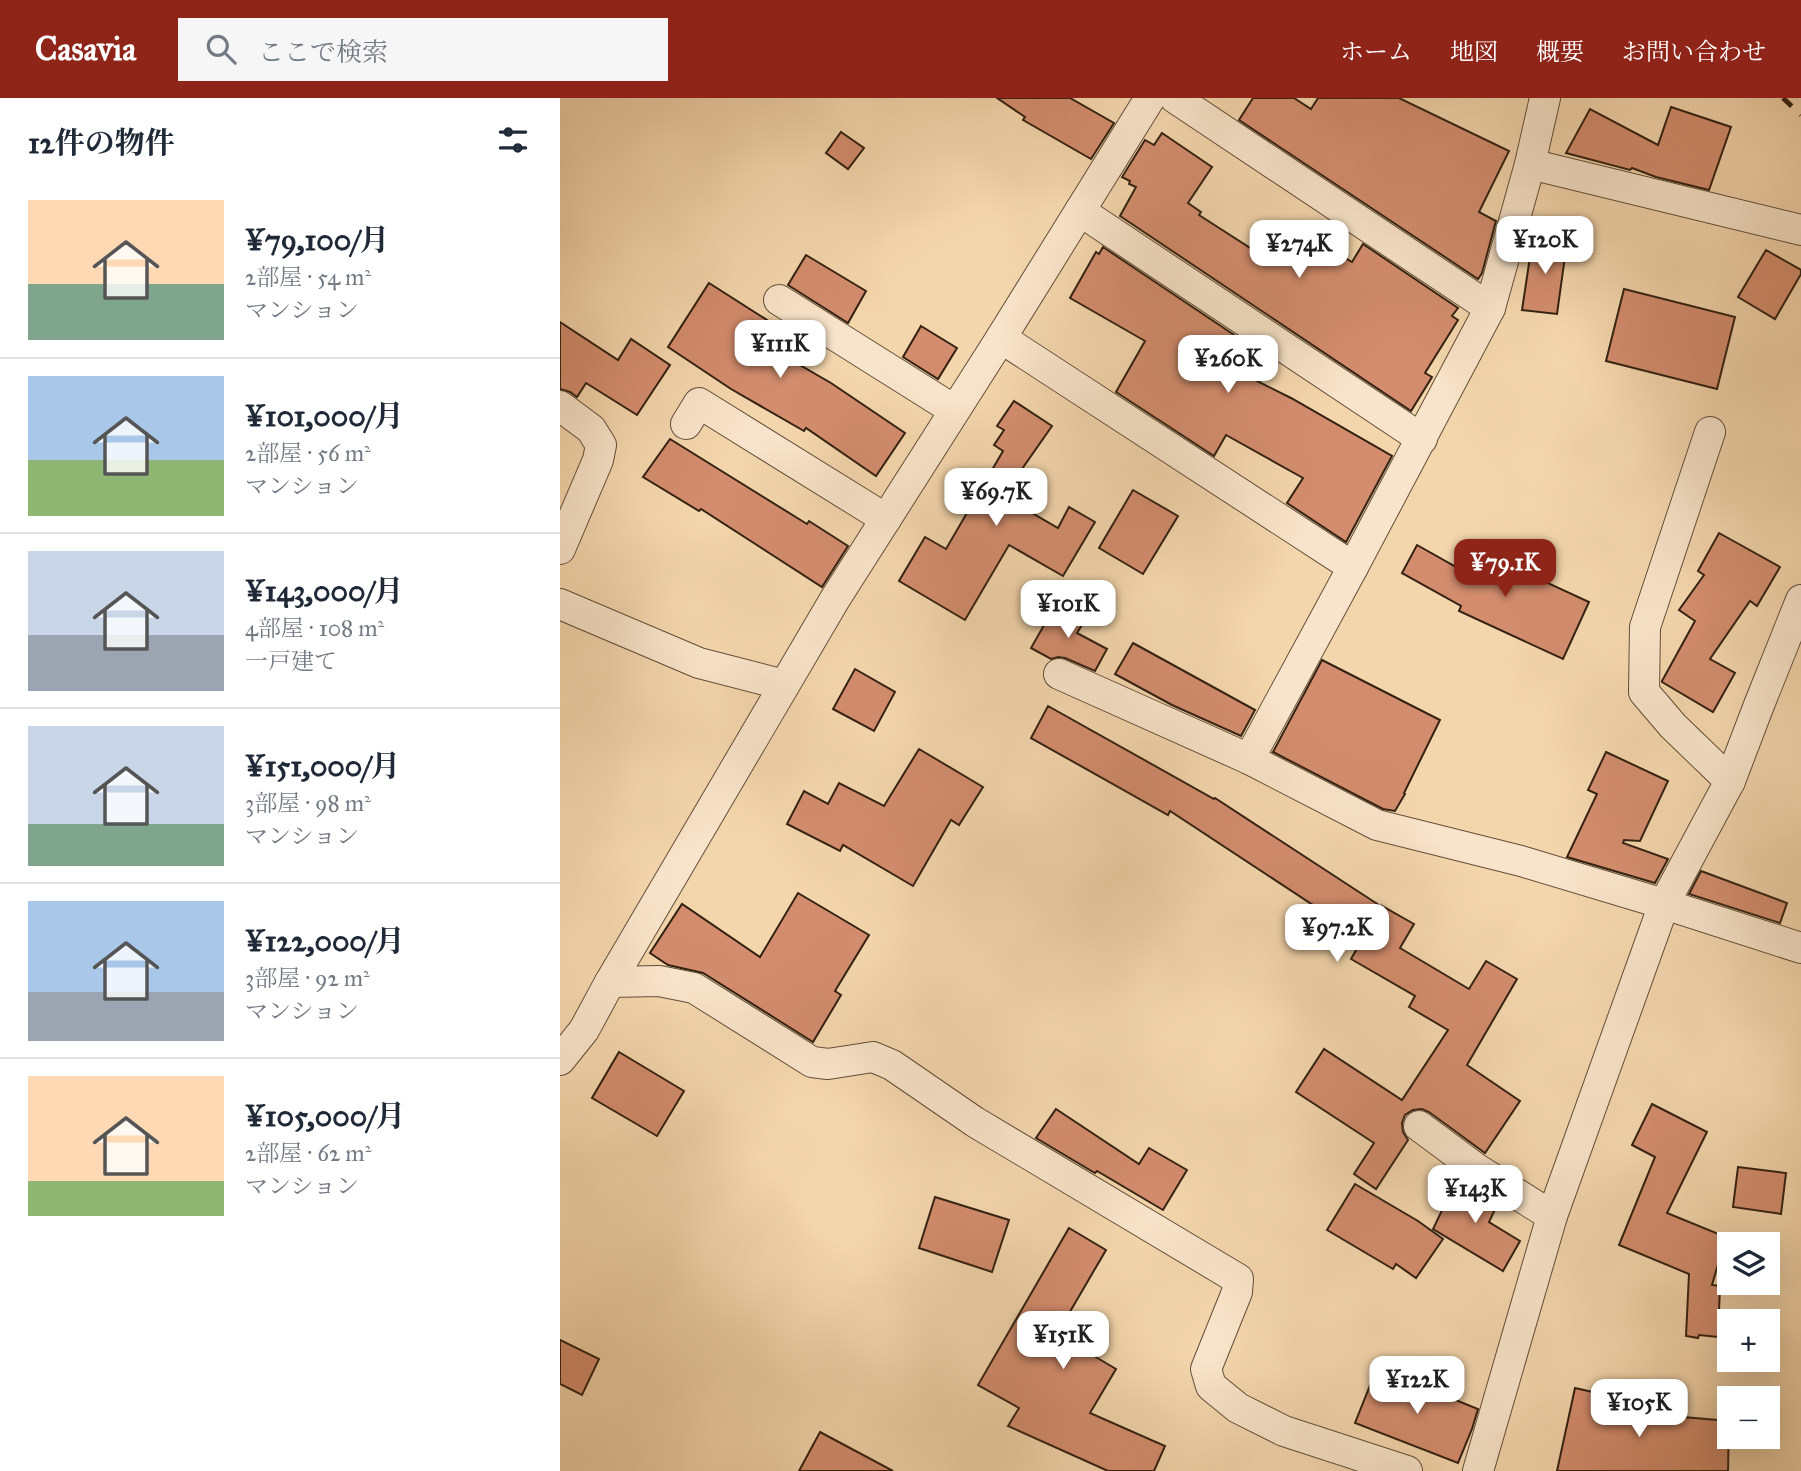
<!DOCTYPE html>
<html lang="ja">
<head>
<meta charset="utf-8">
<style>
  :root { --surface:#fff; --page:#f6f6f7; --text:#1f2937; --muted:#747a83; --line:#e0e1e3; --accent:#8f2418 }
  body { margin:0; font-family:"IM FELL Great Primer","Noto Serif JP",serif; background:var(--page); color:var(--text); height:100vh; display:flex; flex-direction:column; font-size:26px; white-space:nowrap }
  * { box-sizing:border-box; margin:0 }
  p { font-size:23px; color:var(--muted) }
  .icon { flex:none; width:38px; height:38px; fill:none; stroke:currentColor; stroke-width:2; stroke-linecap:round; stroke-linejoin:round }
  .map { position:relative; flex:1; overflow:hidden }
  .details { display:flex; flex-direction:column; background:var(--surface); width:560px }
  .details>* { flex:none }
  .controls { position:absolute; left:1157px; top:1134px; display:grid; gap:14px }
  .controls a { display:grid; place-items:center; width:63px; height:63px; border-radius:0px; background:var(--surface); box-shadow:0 7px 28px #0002; font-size:35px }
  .price { position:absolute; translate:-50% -60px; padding:0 16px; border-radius:14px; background:#fff; color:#222; font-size:23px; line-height:46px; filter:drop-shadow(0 2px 4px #0008) }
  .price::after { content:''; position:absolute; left:50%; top:42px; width:21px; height:16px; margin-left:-10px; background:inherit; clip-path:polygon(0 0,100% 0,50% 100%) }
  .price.active { background:var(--accent); color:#fff }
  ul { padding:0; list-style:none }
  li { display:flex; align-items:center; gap:21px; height:175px; padding:0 28px }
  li+li { border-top:2px solid var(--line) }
  li span { display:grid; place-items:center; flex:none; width:196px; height:140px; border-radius:0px; color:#555 }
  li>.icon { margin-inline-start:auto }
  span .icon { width:84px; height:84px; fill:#fffc; stroke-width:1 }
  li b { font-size:30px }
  h2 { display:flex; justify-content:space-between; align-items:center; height:84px; padding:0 28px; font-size:30px }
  header { display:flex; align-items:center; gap:42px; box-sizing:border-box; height:98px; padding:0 35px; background:var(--accent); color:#fff }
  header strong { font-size:33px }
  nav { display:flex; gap:38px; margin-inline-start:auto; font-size:24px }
  .search { width:490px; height:63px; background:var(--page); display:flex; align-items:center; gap:18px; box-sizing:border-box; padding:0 24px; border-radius:0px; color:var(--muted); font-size:26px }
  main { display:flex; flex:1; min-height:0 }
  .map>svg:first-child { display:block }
  .building { fill:#d38d6e; stroke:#332111; stroke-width:2 }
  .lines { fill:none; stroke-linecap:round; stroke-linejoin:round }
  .street-casing { stroke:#634e38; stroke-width:32 }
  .street { stroke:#f8e4ca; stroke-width:30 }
  .rail { stroke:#332111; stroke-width:5; stroke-dasharray:12 12; stroke-linecap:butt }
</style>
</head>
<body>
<header>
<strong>Casavia</strong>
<div class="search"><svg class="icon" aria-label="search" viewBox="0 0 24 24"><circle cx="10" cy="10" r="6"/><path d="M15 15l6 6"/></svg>ここで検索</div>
<nav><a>ホーム</a><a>地図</a><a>概要</a><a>お問い合わせ</a></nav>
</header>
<main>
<section class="details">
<h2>12件の物件<svg class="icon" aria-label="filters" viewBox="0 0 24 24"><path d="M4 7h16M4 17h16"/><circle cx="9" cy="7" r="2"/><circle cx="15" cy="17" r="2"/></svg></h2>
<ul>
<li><span style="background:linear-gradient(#ffd9b3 60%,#7fa58c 0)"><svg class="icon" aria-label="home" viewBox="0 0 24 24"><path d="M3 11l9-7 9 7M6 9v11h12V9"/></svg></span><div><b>¥79,100/月</b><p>2部屋 · 54 m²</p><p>マンション</p></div></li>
<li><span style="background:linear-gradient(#a9c7e8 60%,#8fb573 0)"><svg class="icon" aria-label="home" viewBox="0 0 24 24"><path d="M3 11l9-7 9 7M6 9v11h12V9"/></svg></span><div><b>¥101,000/月</b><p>2部屋 · 56 m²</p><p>マンション</p></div></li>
<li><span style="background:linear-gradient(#c9d6e8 60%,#9aa5b1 0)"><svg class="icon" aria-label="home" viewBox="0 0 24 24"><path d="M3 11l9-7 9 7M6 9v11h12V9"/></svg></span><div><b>¥143,000/月</b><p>4部屋 · 108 m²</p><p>一戸建て</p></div></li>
<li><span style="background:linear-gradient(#c9d6e8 70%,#7fa58c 0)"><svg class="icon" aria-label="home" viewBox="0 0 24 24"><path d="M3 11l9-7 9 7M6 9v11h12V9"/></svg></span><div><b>¥151,000/月</b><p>3部屋 · 98 m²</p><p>マンション</p></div></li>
<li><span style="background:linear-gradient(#a9c7e8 65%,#9aa5b1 0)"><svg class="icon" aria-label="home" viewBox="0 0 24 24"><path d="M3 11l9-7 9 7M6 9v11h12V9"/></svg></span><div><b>¥122,000/月</b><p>3部屋 · 92 m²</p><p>マンション</p></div></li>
<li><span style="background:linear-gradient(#ffd9b3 75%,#8fb573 0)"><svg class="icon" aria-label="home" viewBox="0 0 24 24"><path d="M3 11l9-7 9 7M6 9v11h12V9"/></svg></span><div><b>¥105,000/月</b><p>2部屋 · 62 m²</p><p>マンション</p></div></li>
</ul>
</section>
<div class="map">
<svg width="1241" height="1373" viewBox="0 0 1241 1373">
  <rect width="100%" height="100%" fill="#f4d6ad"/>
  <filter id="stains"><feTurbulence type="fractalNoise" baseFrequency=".00286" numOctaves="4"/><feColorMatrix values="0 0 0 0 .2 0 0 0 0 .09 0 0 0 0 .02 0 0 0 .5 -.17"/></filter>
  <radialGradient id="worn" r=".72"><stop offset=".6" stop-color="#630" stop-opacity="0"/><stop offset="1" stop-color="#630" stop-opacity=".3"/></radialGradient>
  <g class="building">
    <path d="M437,0H510L554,25L531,61L463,22L465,19Z"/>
    <path d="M693,0H734L751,11L758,0H839L949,53L919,114L936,123L922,175L918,181L679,22Z"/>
    <path d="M1111,9L1171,29L1149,92L1096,79L1072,70L1070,72L1006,55L1030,11L1098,47Z"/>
    <path d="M281,34L304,50L288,71L266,55Z"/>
    <path d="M602,35L652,69L628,105L641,114L639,117L712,164L733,129L792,164L803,146L898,210L892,218L898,222L865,275L872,279L851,313L560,118L576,89L569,86L570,83L562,79L585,42L594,47Z"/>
    <path d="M973,139L1007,144L997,216L962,212Z"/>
    <path d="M543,149L695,251L681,275L731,300L832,358L786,444L727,405L743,380L666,337L654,358L556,294L585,243L510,200L536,154L539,156Z"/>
    <path d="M1206,152L1241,172V176L1215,221L1178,199Z"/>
    <path d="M246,157L306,193L288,225L228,187Z"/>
    <path d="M149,185L207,222L195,241L271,285L345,335L316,378L246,330L244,333L171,291L108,249Z"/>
    <path d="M1064,191L1175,219L1157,291L1046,263Z"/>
    <path d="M0,224L58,262L71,241L110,267L77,317L26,285L17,299L10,294L0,291Z"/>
    <path d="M361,228L397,250L378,281L343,259Z"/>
    <path d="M454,303L492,328L443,398L498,430L509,409L535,424L503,478L449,447L405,522L339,483L365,439L386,451L443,353L434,347L444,332L437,328Z"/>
    <path d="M110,341L247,426L249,423L288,448L262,489L141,411L139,413L83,379Z"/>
    <path d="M573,392L618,418L583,476L539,450Z"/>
    <path d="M1159,435L1220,469L1197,508L1190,503L1150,561L1175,575L1153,614L1102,584V583L1135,523L1119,512L1144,477L1138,473Z"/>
    <path d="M857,447L914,479L925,456L1029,504L1003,561L899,513L901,508L842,475Z"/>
    <path d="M496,506L525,522L517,535L547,551L535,573L505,560L498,559L491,561L471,550Z"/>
    <path d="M573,545L695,612L681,638L612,607L555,576Z"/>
    <path d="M762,562L880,622L844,695L845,696L835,713L823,711L713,654Z"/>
    <path d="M295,571L335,594L314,633L273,611Z"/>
    <path d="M488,608L654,701L655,700L822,809V808L854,826L840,850L909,891L926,863L957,881L907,967L960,1003L925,1055L869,1014L862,1011L853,1012L845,1017L842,1025L843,1034L848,1042L816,1091L794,1076L814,1045L736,994L764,951L842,1002L888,932L849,909L855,898L791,861L803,840L610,713L608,717L471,640Z"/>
    <path d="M359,651L423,689L399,727L391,722L353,788L283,747L280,753L227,726L244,693L268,706L279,685L324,708Z"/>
    <path d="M1046,654L1108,683L1080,743L1064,742L1063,745L1108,761L1095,785L1007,759L1037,696L1028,692Z"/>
    <path d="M1141,773L1227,805L1220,825L1129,796Z"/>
    <path d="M238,795L309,837L275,893L281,897L253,944L143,875L108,867L90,855L122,806L200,859Z"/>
    <path d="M59,954L124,993L97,1038L32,1000Z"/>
    <path d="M1092,1006L1147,1034L1107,1115L1166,1139L1152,1187L1160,1188L1158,1239L1139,1237L1138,1240L1126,1238L1129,1176L1059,1147L1095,1059L1072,1047Z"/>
    <path d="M496,1011L579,1066L589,1050L627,1072L603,1112L537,1073L535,1075L476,1040Z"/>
    <path d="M1178,1069L1226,1075L1221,1116L1173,1109Z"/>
    <path d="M898,1079L938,1105L929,1124L960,1143L943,1173L873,1131Z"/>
    <path d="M795,1086L858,1123L883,1141L856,1180L836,1166L833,1171L767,1132Z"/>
    <path d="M375,1099L449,1122L432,1174L359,1150Z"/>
    <path d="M509,1130L546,1152L497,1236L556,1271L530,1315L605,1348L594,1373H548L448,1328L459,1310L418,1287Z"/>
    <path d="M0,1242L39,1261L22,1297L0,1286Z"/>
    <path d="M817,1270L918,1311L912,1331L898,1365L795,1325Z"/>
    <path d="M1015,1290L1090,1307L1088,1316L1169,1323L1168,1373H997Z"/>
    <path d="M260,1334L333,1373H239Z"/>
  </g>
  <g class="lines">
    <defs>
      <g id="street">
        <path d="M615,0L930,210"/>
        <path d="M985,0L970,66L930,210L793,469L689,661L817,727L961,763L1104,806L1241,850"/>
        <path d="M970,66L1241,132"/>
        <path d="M520,113L862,341"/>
        <path d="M219,202L394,312"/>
        <path d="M441,240L793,469"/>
        <path d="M0,308L31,331L41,347L38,362L0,451"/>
        <path d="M126,326L139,305L326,421"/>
        <path d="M1150,334L1085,529L1084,594L1113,628L1170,683"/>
        <path d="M0,506L139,565L224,587"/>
        <path d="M499,576L689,661"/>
        <path d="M50,884L99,883L134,890L252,964L268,966L313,959L332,967L415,1024L678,1181L677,1194L646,1271L651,1288L678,1310L724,1333L847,1373"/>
        <path d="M0,962L24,932L50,884L275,501L441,240L590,0"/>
        <path d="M859,1028L917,1071L992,1118"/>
        <path d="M918,1373L992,1118L1104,806L1170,683L1199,607L1241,502"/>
      </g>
    </defs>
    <use href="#street" class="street-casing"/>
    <use href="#street" class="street"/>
    <path class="rail" d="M1223,0L1241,17"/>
  </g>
  <rect width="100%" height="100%" filter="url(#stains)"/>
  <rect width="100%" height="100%" fill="url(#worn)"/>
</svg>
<div class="controls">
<a><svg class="icon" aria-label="layers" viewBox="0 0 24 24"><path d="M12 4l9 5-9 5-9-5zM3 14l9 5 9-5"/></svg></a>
<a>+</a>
<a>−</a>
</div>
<b class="price" style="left:985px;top:178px">¥120K</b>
<b class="price" style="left:739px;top:182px">¥274K</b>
<b class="price" style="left:220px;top:282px">¥111K</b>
<b class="price" style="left:668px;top:297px">¥260K</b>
<b class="price" style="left:436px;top:430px">¥69.7K</b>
<b class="price active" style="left:945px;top:501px">¥79.1K</b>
<b class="price" style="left:508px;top:542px">¥101K</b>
<b class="price" style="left:777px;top:866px">¥97.2K</b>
<b class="price" style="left:915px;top:1127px">¥143K</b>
<b class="price" style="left:503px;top:1273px">¥151K</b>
<b class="price" style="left:857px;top:1318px">¥122K</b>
<b class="price" style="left:1079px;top:1341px">¥105K</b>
</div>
</main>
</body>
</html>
